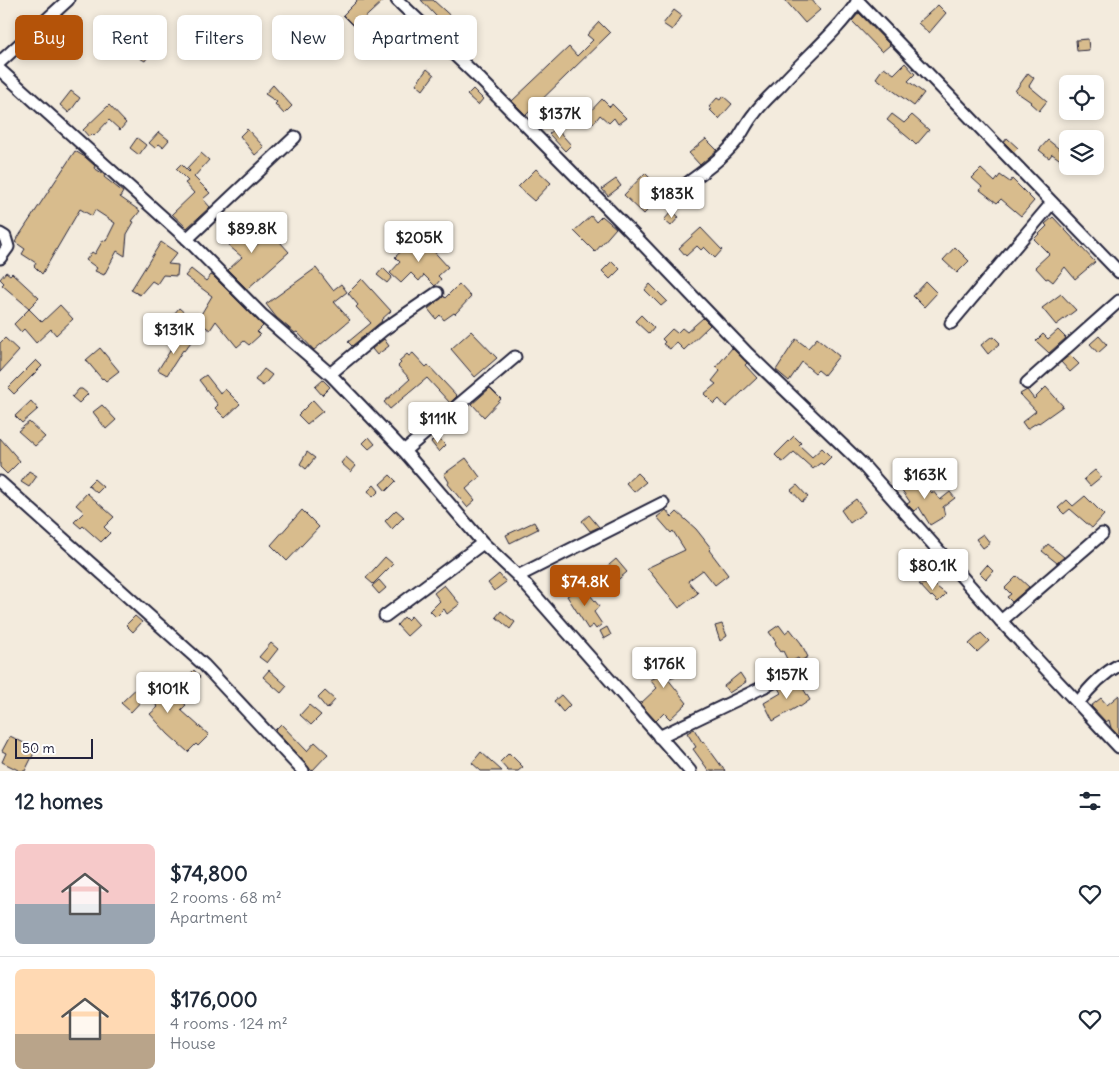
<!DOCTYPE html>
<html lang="en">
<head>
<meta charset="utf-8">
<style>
  :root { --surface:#fff; --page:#f2f2f3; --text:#1f2937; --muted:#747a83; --line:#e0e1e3; --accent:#b45309 }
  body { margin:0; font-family:Delius,sans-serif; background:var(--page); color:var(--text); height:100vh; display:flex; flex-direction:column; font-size:19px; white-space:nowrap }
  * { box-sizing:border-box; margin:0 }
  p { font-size:16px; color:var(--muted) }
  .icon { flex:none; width:28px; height:28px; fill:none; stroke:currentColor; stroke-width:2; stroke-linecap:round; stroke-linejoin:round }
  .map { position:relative; height:771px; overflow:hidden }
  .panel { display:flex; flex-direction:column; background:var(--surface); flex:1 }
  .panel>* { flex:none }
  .banner { position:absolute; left:15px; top:15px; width:500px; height:45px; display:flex; gap:10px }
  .controls { position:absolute; left:1059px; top:75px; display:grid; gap:10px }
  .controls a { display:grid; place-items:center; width:45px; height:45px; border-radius:8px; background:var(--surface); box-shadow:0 2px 8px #0003; font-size:25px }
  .scale { position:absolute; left:15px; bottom:12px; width:78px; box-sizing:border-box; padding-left:5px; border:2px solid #22223b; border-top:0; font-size:14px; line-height:18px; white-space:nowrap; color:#22223b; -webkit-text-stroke:4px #fff; paint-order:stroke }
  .price { position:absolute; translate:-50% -42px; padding:0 11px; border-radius:5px; background:#fff; color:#222; font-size:16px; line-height:32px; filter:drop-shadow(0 1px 2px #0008) }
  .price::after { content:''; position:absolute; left:50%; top:30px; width:15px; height:11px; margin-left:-8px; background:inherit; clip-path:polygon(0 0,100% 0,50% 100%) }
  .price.on { background:var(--accent); color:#fff }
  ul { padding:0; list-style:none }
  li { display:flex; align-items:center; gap:15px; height:125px; padding:0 15px }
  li+li { border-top:1px solid var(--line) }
  li span { display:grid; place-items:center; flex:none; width:140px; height:100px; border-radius:8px; color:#555 }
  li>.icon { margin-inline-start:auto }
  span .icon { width:60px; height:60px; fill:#fffc; stroke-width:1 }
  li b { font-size:21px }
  h2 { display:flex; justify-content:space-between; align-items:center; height:60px; padding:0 15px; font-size:21px }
  .chip { padding:0 18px; border-radius:8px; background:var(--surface); box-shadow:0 2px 8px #0003; font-size:18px; line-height:45px }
  .chip.on { background:var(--accent); color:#fff }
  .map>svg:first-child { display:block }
  .building { fill:#d8bc8d; stroke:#22223b }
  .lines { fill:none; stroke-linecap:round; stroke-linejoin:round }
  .minor-casing { stroke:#22223b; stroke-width:15 }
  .minor { stroke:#fff; stroke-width:11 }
</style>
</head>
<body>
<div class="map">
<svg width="1119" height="771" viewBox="0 0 1119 771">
  <rect width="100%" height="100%" fill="#f3ebdd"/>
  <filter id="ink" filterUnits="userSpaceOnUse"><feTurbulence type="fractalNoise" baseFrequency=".02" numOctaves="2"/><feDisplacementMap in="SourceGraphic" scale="10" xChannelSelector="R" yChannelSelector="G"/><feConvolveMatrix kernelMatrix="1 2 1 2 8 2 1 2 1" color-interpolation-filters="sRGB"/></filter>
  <g filter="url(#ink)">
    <g class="building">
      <path d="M358,0H384L355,27L343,15Z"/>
      <path d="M421,0H433L456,21L448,29Z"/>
      <path d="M785,0H812L820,10L805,23Z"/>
      <path d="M938,5L946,13L929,33L918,23Z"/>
      <path d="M674,10L682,16L672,30L663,24Z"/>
      <path d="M859,13L890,45L882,52L852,21Z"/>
      <path d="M599,22L610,33L526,115L512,101L569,47L577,56L593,40L587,35Z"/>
      <path d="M377,24L403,45L400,48L404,51L398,57L396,55L393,59L386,53L387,52L368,36Z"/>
      <path d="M128,38L151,52L145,61L122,48Z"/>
      <path d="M1088,39L1089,50L1077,51L1076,40Z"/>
      <path d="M905,63L915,74L908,81L924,93L914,106L876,78L884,67L894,74Z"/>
      <path d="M427,69L434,75L423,90L416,84Z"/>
      <path d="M1028,73L1034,78L1029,86L1047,101L1039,111L1030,103L1031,102L1015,91Z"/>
      <path d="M273,85L292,106L284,114L275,104L277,102L265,94Z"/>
      <path d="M473,89L483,99L478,105L467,95Z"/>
      <path d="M71,91L80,98L69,113L60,105Z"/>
      <path d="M723,96L732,104L719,119L710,110L712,109L709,107L717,98L720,100Z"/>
      <path d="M602,99L610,107L612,104L626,118L618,124L614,118L609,123L600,115L594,123L586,116Z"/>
      <path d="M109,105L126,123L120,130L109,120L94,136L92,134L89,137L83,130Z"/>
      <path d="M892,114L904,123L912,115L929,130L916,145L910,139L887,120Z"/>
      <path d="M556,128L571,145L565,151L549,134Z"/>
      <path d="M247,129L264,147L255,155L240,136Z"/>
      <path d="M159,132L169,140L163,147L159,144L155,148L149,143Z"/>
      <path d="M137,138L146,145L139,155L130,148Z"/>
      <path d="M1007,138L1018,148L1014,152L1004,142Z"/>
      <path d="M706,139L717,150L700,165L689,153Z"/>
      <path d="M1048,140L1068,156V165L1052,154L1049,158L1039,150Z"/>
      <path d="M75,151L85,157L95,166L94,168L105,175L104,177L123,192L120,197L140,211L132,221L134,222L127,234L125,256L117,251L104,275L95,271L97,268L86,260L92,252L95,254L103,240L106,241L115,223L95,210L92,216L80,209L42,274L34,266L36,263L22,254L25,249L15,242Z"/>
      <path d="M201,153L209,160L194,177L210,193L203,199L210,207L187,228L172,214L194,193L185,183L188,181L176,169L181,164L189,172L190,171L187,168Z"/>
      <path d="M536,169L551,183L534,201L518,187Z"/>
      <path d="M981,169L995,182L1000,175L1010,182L1012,179L1034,201L1021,216L1001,199L997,203L980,190L982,187L972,178Z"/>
      <path d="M645,173L653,181L640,193L653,205L644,214L624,195Z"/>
      <path d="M616,179L621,186L608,196L602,189Z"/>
      <path d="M672,211L679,217L671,226L664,220Z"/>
      <path d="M225,214L238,226L240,224L246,230L243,234L255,246L272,233L289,252L247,289L228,270L242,257L229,246L236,237L217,221Z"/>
      <path d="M591,216L596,222L602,216L616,228L595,252L574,231Z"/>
      <path d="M1053,217L1095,262L1075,279L1065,267L1053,282L1048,278L1046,279L1035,267L1049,254L1034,239L1047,226L1045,224Z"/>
      <path d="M701,228L722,250L715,258L704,247L701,250L697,246L686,256L679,248Z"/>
      <path d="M419,235L448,267L438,276L441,279L435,286L424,275L419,281L411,273L401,283L390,273L400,262L395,257Z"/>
      <path d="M161,242L177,253L168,264L178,265L177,276L163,275L157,284L152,281L140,295L131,290Z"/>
      <path d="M955,247L969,261L957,273L943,260Z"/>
      <path d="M612,261L620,269L610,279L602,271Z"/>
      <path d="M316,268L333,290L341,284L347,292L334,302L350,320L314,350L297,332L295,333L276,317L266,304Z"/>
      <path d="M383,268L392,277L387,283L377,275Z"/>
      <path d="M191,269L206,281L211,275L213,276L263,326L257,332L260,335L249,345L244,341L237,347L216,321L210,330L197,321L212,296L185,276Z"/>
      <path d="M6,272L10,275L12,273L39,298L29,308L2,285L4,283L0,279Z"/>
      <path d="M362,279L391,311L381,320L382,321L352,346L348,342L371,323L356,307L358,305L348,293Z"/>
      <path d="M926,282L937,293L924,307L913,296Z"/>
      <path d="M459,284L471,297L455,314L454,313L444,320L440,315L436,319L428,309L444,296L445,298Z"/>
      <path d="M650,284L667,301L661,306L645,290Z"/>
      <path d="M1061,294L1076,310L1056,325L1042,308Z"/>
      <path d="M60,305L73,319L56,335L51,329L36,343L24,329L21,332L14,324L29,309L42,322Z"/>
      <path d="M179,308L194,321L182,335L167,322Z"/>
      <path d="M641,315L654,328L649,334L635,321Z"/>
      <path d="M703,318L710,325L684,350L676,342L670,349L663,344L665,342L662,339L672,329L677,333L682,328L687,332Z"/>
      <path d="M1058,330L1066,338L1049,353L1036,341L1043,334L1048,339Z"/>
      <path d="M471,331L497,358L475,377L451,349Z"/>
      <path d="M180,335L191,342L184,351L183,350L167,375L158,370Z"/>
      <path d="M1099,336L1107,345L1098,353L1090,344Z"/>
      <path d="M991,337L992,338L994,337L1000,343L988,354L981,345Z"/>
      <path d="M5,338L19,351L0,372V343Z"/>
      <path d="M817,338L839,356L824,375L818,370L815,373L802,362L789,381L776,370L796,339L808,348Z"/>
      <path d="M384,339L389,346L377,355L372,349Z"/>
      <path d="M100,348L119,371L106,381L103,378L102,379L86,360Z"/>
      <path d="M732,348L747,363L745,365L757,378L726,407L719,399L714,404L704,394L716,384L712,381L720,371L716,367Z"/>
      <path d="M413,353L426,367L428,365L457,396L450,403L427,378L390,409L384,402L410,379L398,366L401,363L399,361L407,354L409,356Z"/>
      <path d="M1070,355L1079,364L1070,372L1061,362Z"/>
      <path d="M36,360L42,366L14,394L8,388Z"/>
      <path d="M264,369L272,375L263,386L255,380Z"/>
      <path d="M206,375L221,394L225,389L240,404L225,418L215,408L218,405L199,380Z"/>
      <path d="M323,380L330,387L322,395L315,387Z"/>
      <path d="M1046,387L1063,406L1039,423L1038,422L1027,429L1022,422L1036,411L1020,394L1027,390L1034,399Z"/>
      <path d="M490,388L501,399L484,417L472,404Z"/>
      <path d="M79,389H82L88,394L79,403L72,397Z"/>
      <path d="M313,400L323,411L307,424L298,415Z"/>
      <path d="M31,401L38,409L22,423L15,416Z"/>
      <path d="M102,405L116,420L106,429L93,412Z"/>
      <path d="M29,422L45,437L35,446L18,431Z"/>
      <path d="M437,436L446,445L439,452L431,442Z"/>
      <path d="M794,436L801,443L799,445L812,457L822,448L831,457L823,465L821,463L819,464L813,469L794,452L783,462L781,461L775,455Z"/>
      <path d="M369,437L375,444L369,449L363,443Z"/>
      <path d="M0,438L20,461L7,474L0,467Z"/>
      <path d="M307,452L315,458L306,469L300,464Z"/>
      <path d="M346,457L356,466L351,472L341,463Z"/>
      <path d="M466,458L480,477L466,489L475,500L467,507L448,484L449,482L444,474Z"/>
      <path d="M1095,470L1101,477L1090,486L1084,479Z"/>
      <path d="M29,471L37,476L29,487L21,482Z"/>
      <path d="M637,473L646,482L634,492L626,483Z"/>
      <path d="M390,475L396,481L386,491L380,484Z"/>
      <path d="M907,476L914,486L921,480L932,493L933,491L940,500L950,492L955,498L943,507L945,516L930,525L919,507L914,511L907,504L910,502L897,483Z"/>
      <path d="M94,479L103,487L97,493L88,485Z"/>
      <path d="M374,485L379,491L373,497L368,491Z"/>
      <path d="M797,485L808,497L802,502L791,490Z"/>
      <path d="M87,493L114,517L104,527L110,533L101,542L83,526L81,528L74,522L84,512L76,505Z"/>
      <path d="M1085,496L1104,515L1092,528L1070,509L1064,514L1058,508L1067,500L1073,506Z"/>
      <path d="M856,499L865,512L850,523L841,510Z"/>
      <path d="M302,510L319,527L287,561L271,545Z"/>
      <path d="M396,510L404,517L392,529L385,521Z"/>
      <path d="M666,510L672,517L677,512L696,529L711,548L709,550L728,575L715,585L703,570L688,581L698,593L679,608L647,568L685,550L673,531L671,533L657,517Z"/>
      <path d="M589,515L599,527L590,531L582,521Z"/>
      <path d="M534,522L538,529L510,543L506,535Z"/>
      <path d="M983,534L990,543L983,548L976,539Z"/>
      <path d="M1048,544L1064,557L1057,563L1042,551Z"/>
      <path d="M385,557L393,564L373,584L366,578Z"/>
      <path d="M616,559L627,572L613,584L602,571Z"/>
      <path d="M987,565L993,571L986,579L980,573Z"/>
      <path d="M499,574L506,582L494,591L488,583Z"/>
      <path d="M1017,576L1029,587L1012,602L1007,597L1011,594L1005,588Z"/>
      <path d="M379,580L386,588L379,594L372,586Z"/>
      <path d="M919,584H933L946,594L938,602L932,596L931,597Z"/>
      <path d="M444,585L460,604L447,614L444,609L436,617L430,611L440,601L434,593Z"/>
      <path d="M582,585L599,606L594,612L602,624L596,629L593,625L588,629L567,596Z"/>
      <path d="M501,611L515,622L510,629L496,617Z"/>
      <path d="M135,616L142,622L133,632L126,625Z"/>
      <path d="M411,616L419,625L407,636L397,625L404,617L407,620Z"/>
      <path d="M722,624L727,636L720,641L715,626Z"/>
      <path d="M779,625L785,633L790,629L801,643L808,657L800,661L798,658L789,663L783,651L781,652L775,643L776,642L769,632Z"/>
      <path d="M607,627L611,635L604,639L600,631Z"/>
      <path d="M981,633L989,641L977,652L969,644Z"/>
      <path d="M271,643L278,649L267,663L259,657Z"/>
      <path d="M670,651L680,664L672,670L677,676L667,678L687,703L670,719L664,713L656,721L640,704L657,688L650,680L657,677L650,663Z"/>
      <path d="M194,670L200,677L190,686L184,680Z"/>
      <path d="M269,670L287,686L281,693L263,677Z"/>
      <path d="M740,673L746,682L729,693L724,686Z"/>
      <path d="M155,678L186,705L181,710L209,735L198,746L196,744L188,752L168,734L150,714L158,707L146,696L131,712L121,703L146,679L150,683Z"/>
      <path d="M798,680L810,700L800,707L799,706L773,721L764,703L781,693L778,688L785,685L786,686Z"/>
      <path d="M325,691L335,700L327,709L318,698Z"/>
      <path d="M561,695L570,705L563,712L554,701Z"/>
      <path d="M1119,695V736L1111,728L1109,720L1106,722L1091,706L1101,698L1107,705Z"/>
      <path d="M309,705L321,715L311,725L300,715Z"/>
      <path d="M281,724L307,751L315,742L328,754L312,771L275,730Z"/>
      <path d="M694,729L702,742L703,741L725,771H709L693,749L696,747L687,733Z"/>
      <path d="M10,736L36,749L25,771H20L2,762L6,753L2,751Z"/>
      <path d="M481,752L502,771H481L472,763Z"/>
      <path d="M509,753L523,767L518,771H508L500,762Z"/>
    </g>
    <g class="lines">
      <defs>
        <g id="minor">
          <path d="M397,0L481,80L635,236L748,354L862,464L1001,621L1119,747"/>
          <path d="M857,0L1119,272"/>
          <path d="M0,62L68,0"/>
          <path d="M0,70L187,239L263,316L330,374L404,451L483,543L518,576L690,771"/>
          <path d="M678,190C699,175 721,160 737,140C743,132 747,122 754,114C761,104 771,95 780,86C806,57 836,33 858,1"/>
          <path d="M0,234L5,237L8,247L0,258"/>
          <path d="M187,239L295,137"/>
          <path d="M951,323L1052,203"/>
          <path d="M330,374L383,330L437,293"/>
          <path d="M1027,383L1119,301"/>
          <path d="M404,451L515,357"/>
          <path d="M0,482L204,665L303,771"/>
          <path d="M518,576L663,503"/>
          <path d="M385,616L483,543"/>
          <path d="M1001,621L1102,534"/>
          <path d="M1078,703C1089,688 1102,674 1119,665"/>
          <path d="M659,737L805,667"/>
        </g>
      </defs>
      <use href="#minor" class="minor-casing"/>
      <use href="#minor" class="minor"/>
    </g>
  </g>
</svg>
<div class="controls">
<a><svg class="icon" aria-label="locate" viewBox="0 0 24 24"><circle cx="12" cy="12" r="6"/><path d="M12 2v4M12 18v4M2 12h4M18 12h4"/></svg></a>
<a><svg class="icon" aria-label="layers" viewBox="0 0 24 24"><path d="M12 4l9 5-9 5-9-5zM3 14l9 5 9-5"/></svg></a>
</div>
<div class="scale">50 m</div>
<b class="price" style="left:560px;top:139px">$137K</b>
<b class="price" style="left:672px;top:219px">$183K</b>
<b class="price" style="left:252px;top:254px">$89.8K</b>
<b class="price" style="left:419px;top:263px">$205K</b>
<b class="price" style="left:174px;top:355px">$131K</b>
<b class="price" style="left:438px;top:444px">$111K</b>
<b class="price" style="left:925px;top:500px">$163K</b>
<b class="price" style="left:933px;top:591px">$80.1K</b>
<b class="price on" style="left:585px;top:607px">$74.8K</b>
<b class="price" style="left:664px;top:689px">$176K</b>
<b class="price" style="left:787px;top:700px">$157K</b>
<b class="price" style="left:168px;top:714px">$101K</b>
<div class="banner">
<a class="chip on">Buy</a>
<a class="chip">Rent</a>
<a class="chip">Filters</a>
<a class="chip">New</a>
<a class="chip">Apartment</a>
</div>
</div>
<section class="panel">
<h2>12 homes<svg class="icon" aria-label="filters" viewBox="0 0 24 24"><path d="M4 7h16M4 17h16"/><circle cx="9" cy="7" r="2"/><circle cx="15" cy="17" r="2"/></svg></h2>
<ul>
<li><span style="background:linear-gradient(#f6c9c9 60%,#9aa5b1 0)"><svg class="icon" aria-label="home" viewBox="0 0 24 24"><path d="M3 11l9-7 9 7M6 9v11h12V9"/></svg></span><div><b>$74,800</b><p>2 rooms · 68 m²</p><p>Apartment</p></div><svg class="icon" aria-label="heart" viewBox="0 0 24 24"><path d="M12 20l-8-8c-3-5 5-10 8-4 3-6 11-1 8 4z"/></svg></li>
<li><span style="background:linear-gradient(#ffd9b3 65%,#b9a48a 0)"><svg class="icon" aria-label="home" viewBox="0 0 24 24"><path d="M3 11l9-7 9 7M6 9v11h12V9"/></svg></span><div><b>$176,000</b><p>4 rooms · 124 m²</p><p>House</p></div><svg class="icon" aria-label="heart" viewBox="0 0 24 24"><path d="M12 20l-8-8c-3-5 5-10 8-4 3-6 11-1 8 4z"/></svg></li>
</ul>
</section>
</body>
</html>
